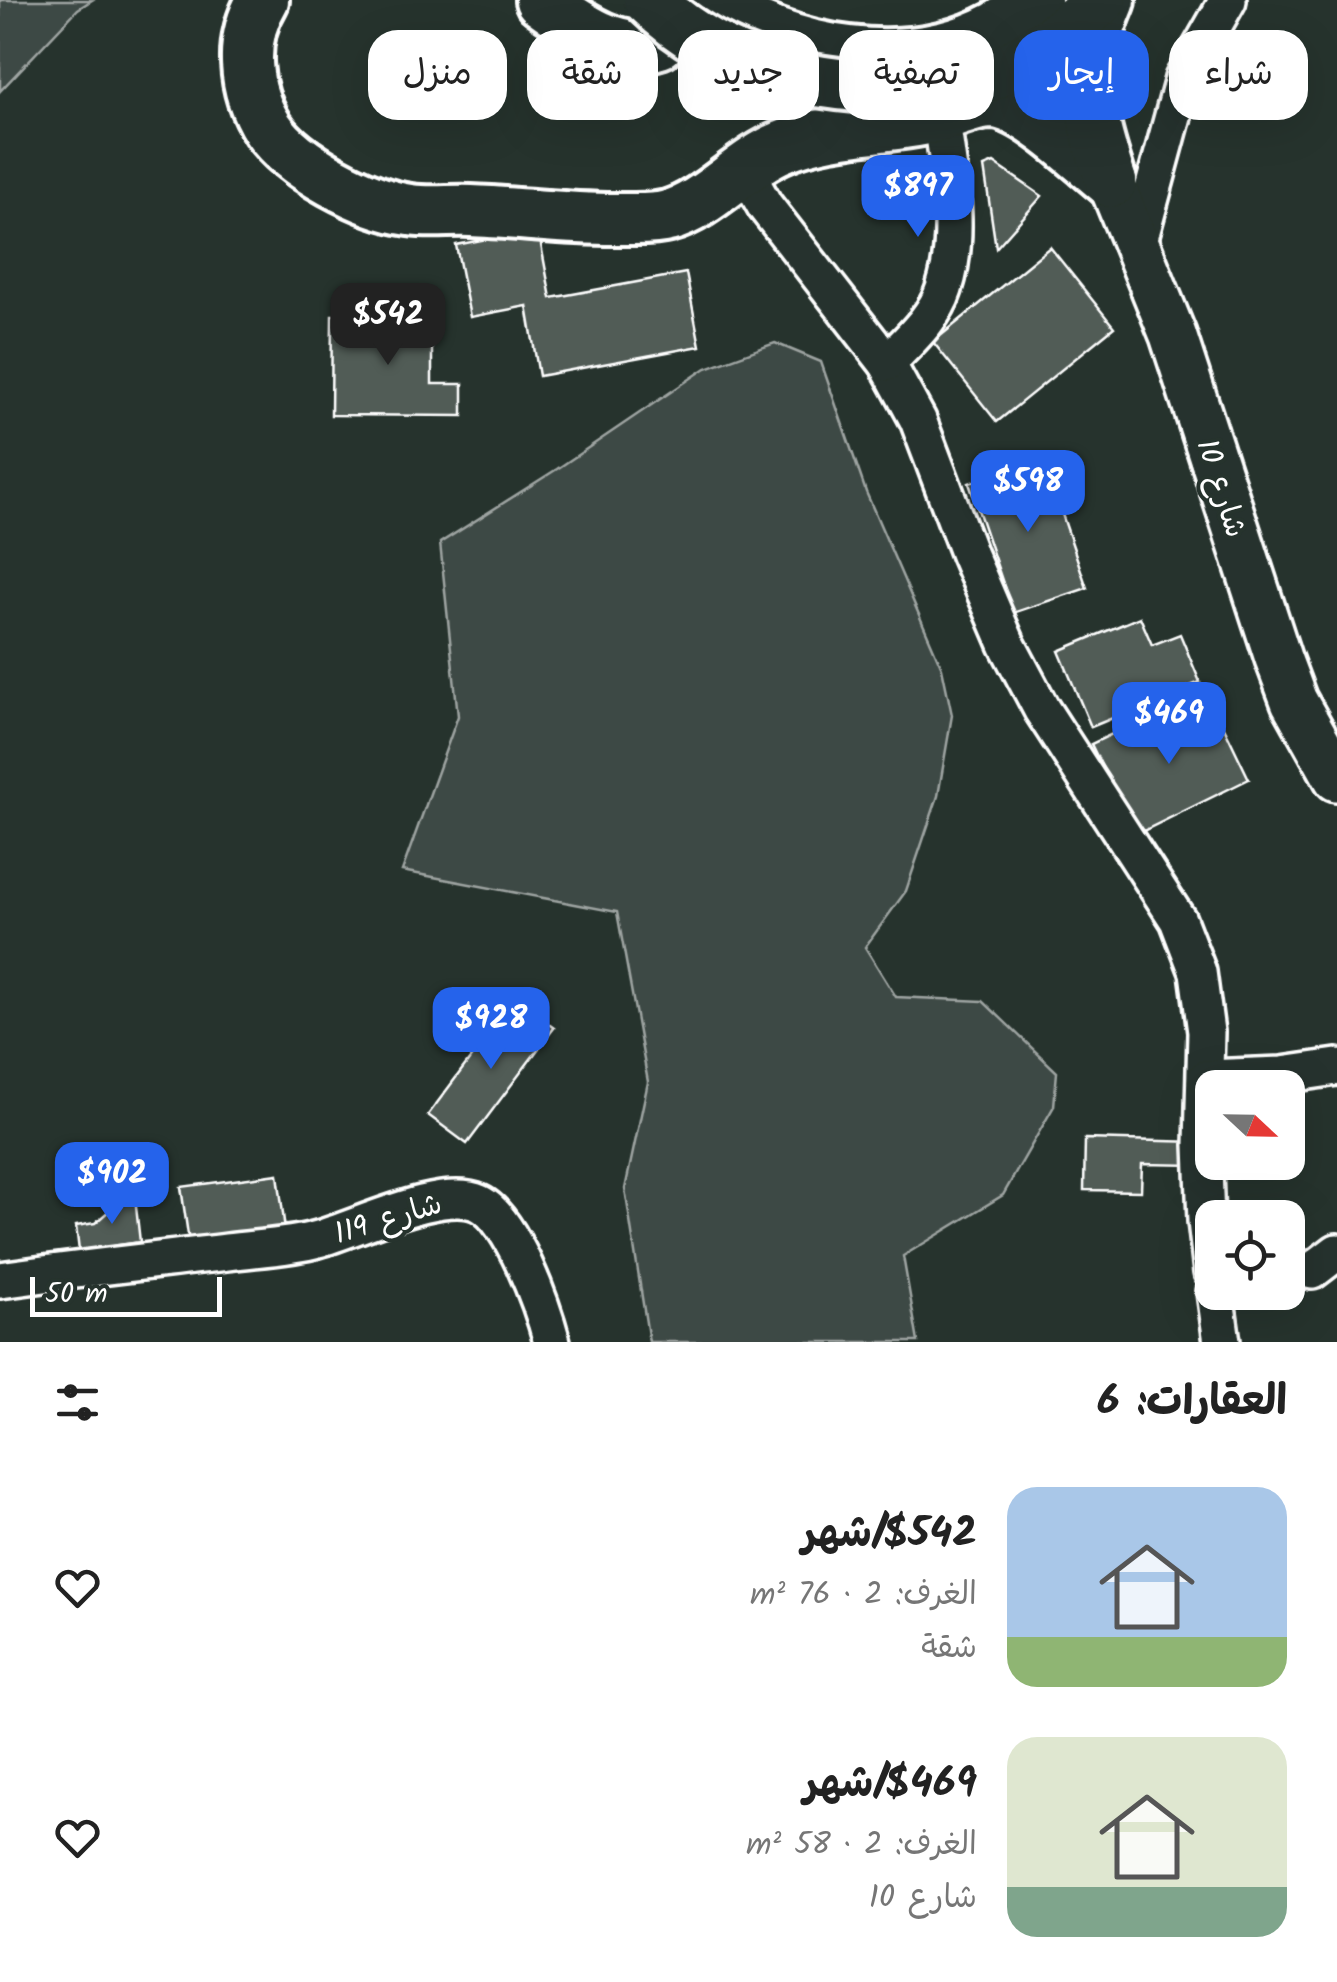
<!DOCTYPE html>
<html lang="ar">
<head>
<meta charset="utf-8">
<style>
  :root { --surface:#fff; --page:#f2f2f2; --text:#222; --muted:#767676; --accent:#2563eb }
  body { margin:0; font-family:Kalam,"Playpen Sans Arabic",sans-serif; background:var(--page); color:var(--text); direction:rtl; height:100vh; display:flex; flex-direction:column; font-size:38px; white-space:nowrap }
  * { box-sizing:border-box; margin:0 }
  p { font-size:32px; color:var(--muted) }
  .icon { flex:none; width:55px; height:55px; fill:none; stroke:currentColor; stroke-width:2; stroke-linecap:round; stroke-linejoin:round }
  .map { position:relative; height:1342px; overflow:hidden; direction:ltr }
  .drawer { display:flex; flex-direction:column; background:var(--surface); flex:1 }
  .drawer>* { flex:none }
  .hud { position:absolute; left:30px; top:30px; width:1278px; height:90px; direction:rtl; display:flex; gap:20px }
  .needle { width:65px; rotate:112deg }
  .fabs { position:absolute; left:1195px; top:1070px; display:grid; gap:20px }
  .fabs a { display:grid; place-items:center; width:110px; height:110px; border-radius:20px; background:var(--surface); box-shadow:0 10px 40px #0002; font-size:50px }
  .scale { position:absolute; left:30px; bottom:25px; width:192px; box-sizing:border-box; padding-left:10px; border:5px solid #fff; border-top:0; font-size:28px; line-height:35px; white-space:nowrap; color:#fff; -webkit-text-stroke:8px #26332d; paint-order:stroke }
  .price { position:absolute; translate:-50% -85px; padding:0 22px; border-radius:20px; background:var(--accent); color:#fff; font-size:32px; line-height:65px; filter:drop-shadow(0 2px 5px #0008) }
  .price::after { content:''; position:absolute; left:50%; top:60px; width:30px; height:22px; margin-left:-15px; background:inherit; clip-path:polygon(0 0,100% 0,50% 100%) }
  .price.active { background:#222; color:#fff }
  ul { padding:0; list-style:none }
  li { display:flex; align-items:center; gap:30px; height:250px; padding:0 50px }
  li span { display:grid; place-items:center; flex:none; width:280px; height:200px; border-radius:30px; color:#555 }
  li>.icon { margin-inline-start:auto }
  span .icon { width:120px; height:120px; fill:#fffc; stroke-width:1 }
  li b { font-size:42px }
  h2 { display:flex; justify-content:space-between; align-items:center; height:120px; padding:0 50px; font-size:42px }
  .pill { padding:0 35px; border-radius:30px; background:var(--surface); box-shadow:0 10px 40px #0002; font-size:35px; line-height:90px }
  .pill.active { background:var(--accent); color:#fff }
  .map>svg:first-child { display:block }
  .green { fill:#3e4944; stroke:#9ea4a2; stroke-width:2.5 }
  .building { fill:#515c57; stroke:#fff; stroke-width:2.5 }
  .lines { fill:none; stroke-linecap:round; stroke-linejoin:round }
  .minor-casing { stroke:#fff; stroke-width:42 }
  .major-casing { stroke:#fff; stroke-width:52 }
  .highway-casing { stroke:#fff; stroke-width:58 }
  .minor { stroke:#26332d; stroke-width:35 }
  .major { stroke:#26332d; stroke-width:45 }
  .highway { stroke:#26332d; stroke-width:50 }
  .highway-bridge-casing { stroke:#fff; stroke-width:58; stroke-linecap:butt }
  .highway-bridge { stroke:#26332d; stroke-width:50 }
  .labels { text-anchor:middle; stroke-width:8; stroke-linejoin:round; paint-order:stroke }
  .street-label { font-size:30px; fill:#fff; stroke:#26332d }
</style>
</head>
<body>
<div class="map">
<svg width="1337" height="1342" viewBox="0 0 1337 1342">
  <rect width="100%" height="100%" fill="#26332d"/>
  <filter id="ink" filterUnits="userSpaceOnUse"><feTurbulence type="fractalNoise" baseFrequency=".01" numOctaves="2"/><feDisplacementMap in="SourceGraphic" scale="20" xChannelSelector="R" yChannelSelector="G"/><feConvolveMatrix kernelMatrix="1 2 1 2 8 2 1 2 1" color-interpolation-filters="sRGB"/></filter>
  <g filter="url(#ink)">
    <g class="green">
      <path d="M0,0H92L78,9L0,91Z"/>
      <path d="M775,343L821,362L866,492L942,668L952,715L938,796L906,891L865,947L896,997L983,1001L1057,1072L1054,1106L1003,1195L903,1256L918,1342H649L625,1189L648,1082L617,912L402,871L458,716L440,543L557,469L706,368Z"/>
    </g>
    <g class="building">
      <path d="M994,163L1042,196L996,248L984,167Z"/>
      <path d="M538,229L551,298L686,273L700,346L539,376L527,306L470,317L456,245Z"/>
      <path d="M1050,247L1114,327L997,422L933,342Z"/>
      <path d="M332,315H432V384H463V416L331,415Z"/>
      <path d="M1043,458L1087,588L1013,613L969,483Z"/>
      <path d="M1140,617L1152,645L1180,634L1200,682L1091,727L1059,651Z"/>
      <path d="M1213,704L1249,779L1135,835L1091,744L1148,717L1155,732Z"/>
      <path d="M515,999L554,1028L467,1144L428,1115Z"/>
      <path d="M1085,1139L1199,1142V1165L1142,1164L1141,1191L1084,1190Z"/>
      <path d="M278,1174L285,1230L189,1242L181,1187Z"/>
      <path d="M134,1189L140,1242L79,1251L76,1226L95,1223Z"/>
    </g>
    <g class="lines">
      <defs>
        <g id="minor">
          <path d="M743,167L765,206L887,363L918,420L969,555L1007,644L1042,710L1178,920L1198,972L1206,1032L1203,1145L1206,1221L1212,1272"/>
          <path d="M1138,245L1183,79L1228,0"/>
          <path d="M887,363C907,342 935,318 944,289C962,235 949,170 941,116"/>
          <path d="M1206,1078L1282,1075L1337,1067"/>
          <path d="M1312,1271L1337,1252"/>
          <path d="M0,1280C75,1269 152,1261 227,1252C257,1248 290,1247 318,1239C358,1228 441,1186 479,1203C512,1218 543,1308 552,1342"/>
          <path d="M1215,1292L1222,1342"/>
        </g>
        <path id="major" d="M1111,182L1173,335L1278,658L1294,701L1337,778"/>
        <g id="highway">
          <path d="M263,0C239,39 243,90 268,129C293,166 366,204 410,210C430,213 451,210 471,211C521,213 572,220 622,219C636,219 654,220 668,216C707,206 743,162 784,146C832,126 890,129 941,116C958,112 973,103 992,103C1027,104 1083,160 1111,182"/>
          <path d="M541,0C574,23 617,57 659,43"/>
          <path d="M709,0C790,55 908,75 997,27C1011,19 1023,9 1036,0"/>
          <path d="M1110,0C1079,74 1087,108 1111,182"/>
          <path d="M939,88C1003,83 1055,40 1101,0"/>
        </g>
      </defs>
      <use href="#minor" class="minor-casing"/>
      <use href="#major" class="major-casing"/>
      <use href="#highway" class="highway-casing"/>
      <use href="#minor" class="minor"/>
      <use href="#major" class="major"/>
      <use href="#highway" class="highway"/>
      <defs>
        <path id="highway-bridge" d="M649,0C724,73 818,88 919,89"/>
      </defs>
      <use href="#highway-bridge" class="highway-bridge-casing"/>
      <use href="#highway-bridge" class="highway-bridge"/>
    </g>
  </g>
  <g class="labels">
    <g class="street-label">
      <text transform="translate(1222 488) rotate(72)" y="10">شارع 10</text>
      <text transform="translate(388 1218) rotate(-17)" y="10">شارع 119</text>
    </g>
  </g>
</svg>
<div class="fabs">
<a><svg class="needle" viewBox="-14 -14 28 28"><path d="M0-13l5 13h-10z" fill="#e53935"/><path d="M0 13l5-13h-10z" fill="#767676"/></svg></a>
<a><svg class="icon" aria-label="locate" viewBox="0 0 24 24"><circle cx="12" cy="12" r="6"/><path d="M12 2v4M12 18v4M2 12h4M18 12h4"/></svg></a>
</div>
<div class="scale">50 m</div>
<b class="price" style="left:918px;top:240px">$897</b>
<b class="price active" style="left:388px;top:368px">$542</b>
<b class="price" style="left:1028px;top:535px">$598</b>
<b class="price" style="left:1169px;top:767px">$469</b>
<b class="price" style="left:491px;top:1072px">$928</b>
<b class="price" style="left:112px;top:1227px">$902</b>
<div class="hud">
<a class="pill">شراء</a>
<a class="pill active">إيجار</a>
<a class="pill">تصفية</a>
<a class="pill">جديد</a>
<a class="pill">شقة</a>
<a class="pill">منزل</a>
</div>
</div>
<section class="drawer">
<h2>العقارات: 6<svg class="icon" aria-label="filters" viewBox="0 0 24 24"><path d="M4 7h16M4 17h16"/><circle cx="9" cy="7" r="2"/><circle cx="15" cy="17" r="2"/></svg></h2>
<ul>
<li><span style="background:linear-gradient(#a9c7e8 75%,#8fb573 0)"><svg class="icon" aria-label="home" viewBox="0 0 24 24"><path d="M3 11l9-7 9 7M6 9v11h12V9"/></svg></span><div><b>$542/شهر</b><p>الغرف: 2 · 76 m²</p><p>شقة</p></div><svg class="icon" aria-label="heart" viewBox="0 0 24 24"><path d="M12 20l-8-8c-3-5 5-10 8-4 3-6 11-1 8 4z"/></svg></li>
<li><span style="background:linear-gradient(#dfe7d0 75%,#7fa58c 0)"><svg class="icon" aria-label="home" viewBox="0 0 24 24"><path d="M3 11l9-7 9 7M6 9v11h12V9"/></svg></span><div><b>$469/شهر</b><p>الغرف: 2 · 58 m²</p><p>شارع 10</p></div><svg class="icon" aria-label="heart" viewBox="0 0 24 24"><path d="M12 20l-8-8c-3-5 5-10 8-4 3-6 11-1 8 4z"/></svg></li>
</ul>
</section>
</body>
</html>
